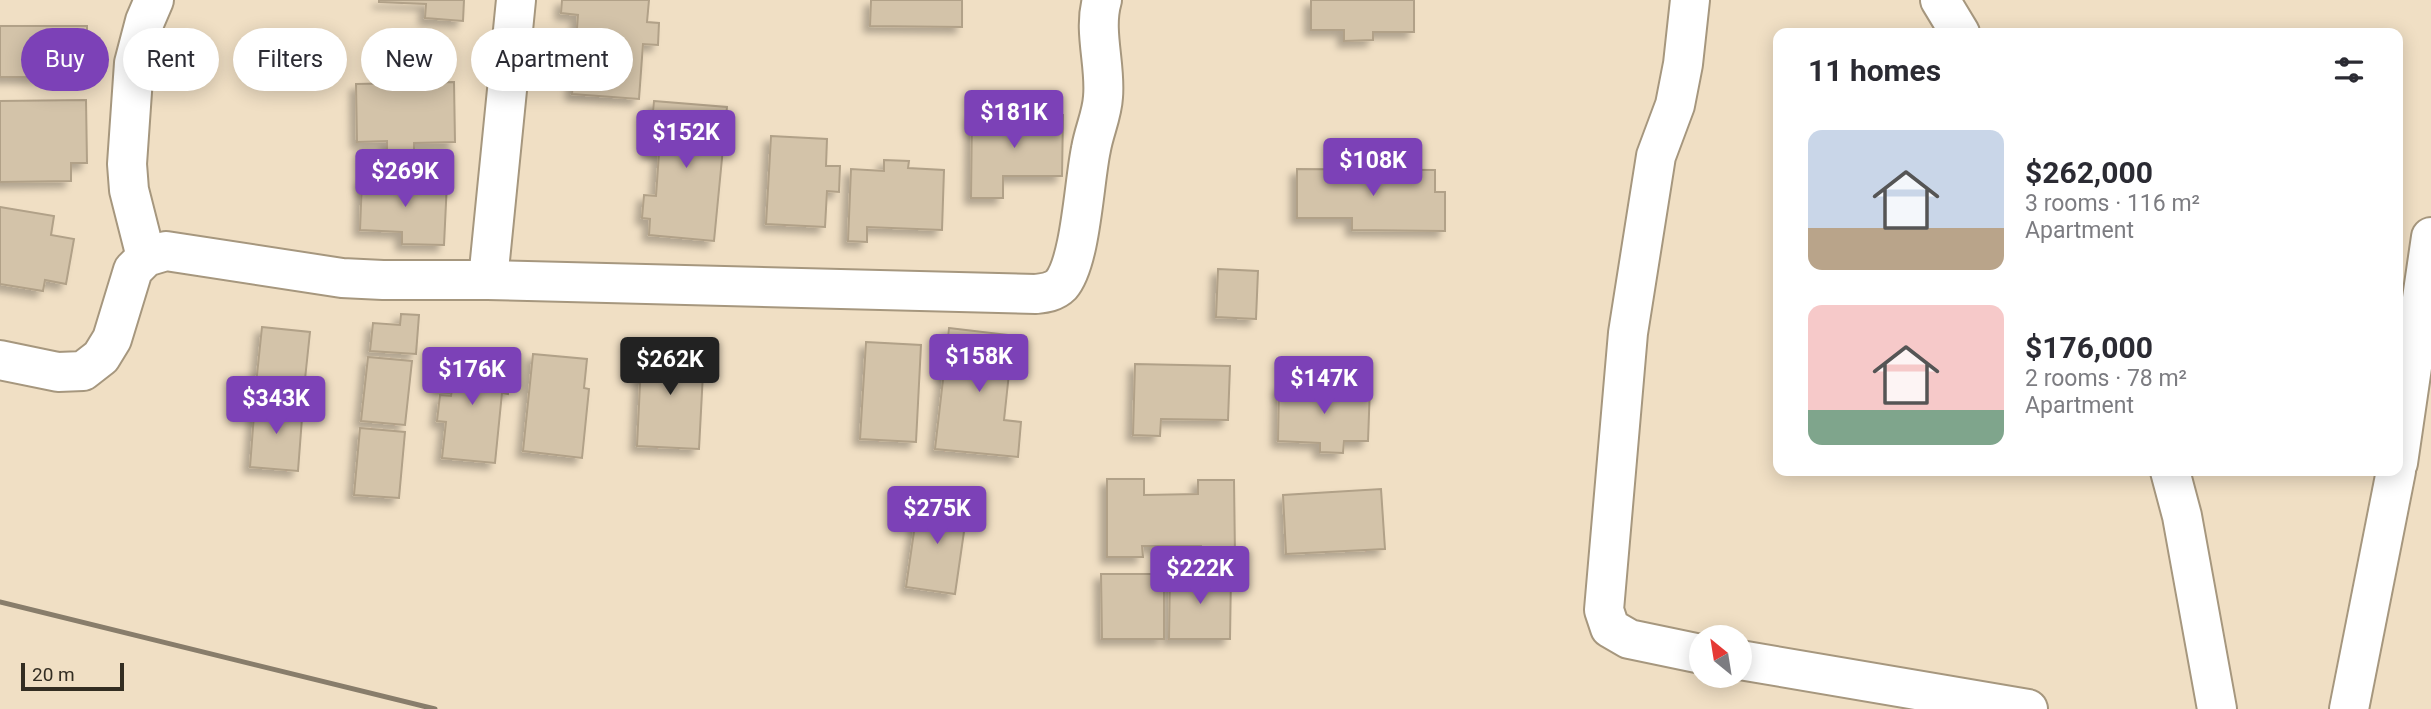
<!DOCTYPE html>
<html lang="en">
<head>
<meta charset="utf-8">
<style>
  :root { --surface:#fff; --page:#f7f7f7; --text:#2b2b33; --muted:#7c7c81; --accent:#7c41b7 }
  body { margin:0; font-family:Roboto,sans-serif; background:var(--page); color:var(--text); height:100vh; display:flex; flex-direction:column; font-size:26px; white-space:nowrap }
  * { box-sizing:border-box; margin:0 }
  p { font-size:23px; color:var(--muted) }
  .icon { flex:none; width:38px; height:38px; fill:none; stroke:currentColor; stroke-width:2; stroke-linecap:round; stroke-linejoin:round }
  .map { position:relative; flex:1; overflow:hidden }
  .drawer { position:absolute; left:1773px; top:28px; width:630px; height:448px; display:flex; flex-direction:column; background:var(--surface); border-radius:14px; box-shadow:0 4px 18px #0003 }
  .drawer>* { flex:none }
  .guide { position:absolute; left:21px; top:28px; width:665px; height:63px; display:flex; gap:14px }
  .needle { width:46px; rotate:330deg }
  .buttons { position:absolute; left:1689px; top:625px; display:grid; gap:14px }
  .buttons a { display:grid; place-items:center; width:63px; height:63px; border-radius:50%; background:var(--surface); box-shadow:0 4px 18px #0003; font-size:35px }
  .scale { position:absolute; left:21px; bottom:18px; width:103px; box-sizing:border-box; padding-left:7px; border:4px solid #332d22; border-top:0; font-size:19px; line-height:24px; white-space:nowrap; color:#332d22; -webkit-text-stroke:5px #f0dfc4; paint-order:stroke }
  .price { position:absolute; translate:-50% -60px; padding:0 16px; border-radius:7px; background:var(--accent); color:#fff; font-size:23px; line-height:46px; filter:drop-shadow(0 2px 4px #0008) }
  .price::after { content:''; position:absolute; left:50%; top:42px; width:21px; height:16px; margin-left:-10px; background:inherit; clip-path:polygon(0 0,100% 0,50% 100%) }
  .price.current { background:#222; color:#fff }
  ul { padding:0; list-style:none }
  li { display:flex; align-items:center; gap:21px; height:175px; padding:0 35px }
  li span { display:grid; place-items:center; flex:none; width:196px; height:140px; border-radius:14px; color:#555 }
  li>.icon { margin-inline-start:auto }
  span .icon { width:84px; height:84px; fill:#fffc; stroke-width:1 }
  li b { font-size:30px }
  h2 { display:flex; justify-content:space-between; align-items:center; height:84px; padding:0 35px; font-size:30px }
  .pill { padding:0 24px; border-radius:32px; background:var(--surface); box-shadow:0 4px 18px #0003; font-size:24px; line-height:63px }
  .pill.current { background:var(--accent); color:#fff }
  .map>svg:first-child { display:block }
  .building { fill:#d3c3a9; stroke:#b1a188; stroke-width:2; filter:url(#shadow) }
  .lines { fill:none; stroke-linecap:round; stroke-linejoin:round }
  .minor-casing { stroke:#a6977e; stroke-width:42 }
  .tertiary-casing { stroke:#a6977e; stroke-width:42 }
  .minor { stroke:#fff; stroke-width:38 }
  .tertiary { stroke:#fff; stroke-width:38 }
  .rail { stroke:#887d6b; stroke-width:5 }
</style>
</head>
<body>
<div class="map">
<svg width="2431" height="709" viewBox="0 0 2431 709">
  <defs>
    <filter id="shadow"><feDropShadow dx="-6" dy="6" stdDeviation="3.5" flood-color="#0004"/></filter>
  </defs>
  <rect width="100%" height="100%" fill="#f0dfc4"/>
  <g class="building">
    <path d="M379,0H464L463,21L425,18L426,4L379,2Z"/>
    <path d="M562,0H649L647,22L659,23L658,45L643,44L639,99L572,94L578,15L561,13Z"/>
    <path d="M871,0H962V27L870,26Z"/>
    <path d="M1311,0H1414V32H1373V40L1344,41V30H1311Z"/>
    <rect x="0" y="26" width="87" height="51"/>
    <path d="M454,82L455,142L414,143V157H387V141L357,142L356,84Z"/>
    <path d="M86,100L87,163H71V181L0,182V101Z"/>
    <path d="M654,101L727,107L714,241L649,235L650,219L642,218L644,195L656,196L659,153L649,151Z"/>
    <path d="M972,114L1063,115L1062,176H1003V198H971Z"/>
    <path d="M771,136L827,139L826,166H840L839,192L827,191L825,227L766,224Z"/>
    <path d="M884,160L909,161L908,168L944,170L942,230L867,227V242L848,241L851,169L884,171Z"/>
    <path d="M1297,169L1435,170V192H1445V231L1352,230V218H1297Z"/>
    <path d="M362,179L447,182L444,245L402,244V232L360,230Z"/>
    <path d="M0,207L54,216L51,235L74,239L66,284L45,280L43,291L0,284Z"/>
    <path d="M1218,269L1258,271L1256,319L1216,317Z"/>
    <path d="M401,314L419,315L416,354L370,351L373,323L400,325Z"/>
    <path d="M262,327L310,332L303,398L255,394Z"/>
    <path d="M949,328L1026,337L1022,365L1010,364L1004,420L1021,422L1018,457L935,449Z"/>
    <path d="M866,342L921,345L916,442L860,439Z"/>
    <path d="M642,343L686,345V353L704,354L699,449L637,446Z"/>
    <path d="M533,354L587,359L584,388L589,389L582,458L523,451Z"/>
    <path d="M442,355L511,362L508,394L502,393L495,463L442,458L446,422L437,421L440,395L451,396L452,389L439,387Z"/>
    <path d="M368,357L412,361L405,425L361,421Z"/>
    <path d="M1135,364L1230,366L1228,420L1161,419L1160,436L1133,435Z"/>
    <path d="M1279,386L1370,387L1368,441H1344L1343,453L1320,452V443L1278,441Z"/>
    <path d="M255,401L303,405L298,471L250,467Z"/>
    <path d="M360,428L405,432L399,498L354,495Z"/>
    <path d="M1107,479H1144V495L1198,494V480H1234L1235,556H1201V546H1142L1143,557H1107Z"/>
    <path d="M1381,489L1385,549L1286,554L1283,495Z"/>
    <path d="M919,497L968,504L955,594L906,587Z"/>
    <path d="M1231,573L1230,639H1169L1170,574Z"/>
    <path d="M1101,574H1164V639H1102Z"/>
  </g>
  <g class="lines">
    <defs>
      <g id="minor">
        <path d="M1690,0L1683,64L1675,105L1656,156L1628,333L1604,610L1610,628L1629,639L1701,654"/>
        <path d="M1940,0L1960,33"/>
        <path d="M146,257L129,190L127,164L134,63L145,21L154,0"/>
        <path d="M488,280L516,0"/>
        <path d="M0,360L58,372L83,371L101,357L112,339L133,270L146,257L166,251L342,278L383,280H488L1036,294C1045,293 1054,292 1061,285C1081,262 1084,181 1091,149C1094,131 1102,115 1103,97C1106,65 1093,31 1102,0"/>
        <path d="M2170,471L2182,516L2217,709"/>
        <path d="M1740,660L2028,709"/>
      </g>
      <g id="tertiary">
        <path d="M2398,463L2431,237"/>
        <path d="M2349,709L2396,471"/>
      </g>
    </defs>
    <use href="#minor" class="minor-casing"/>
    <use href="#tertiary" class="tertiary-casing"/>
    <use href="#minor" class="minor"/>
    <use href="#tertiary" class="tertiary"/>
    <path class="rail" d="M0,602L435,709"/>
  </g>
</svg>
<div class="buttons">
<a><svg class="needle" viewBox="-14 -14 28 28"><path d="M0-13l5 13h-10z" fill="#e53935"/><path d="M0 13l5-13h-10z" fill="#7c7c81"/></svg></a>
</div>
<div class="scale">20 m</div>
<b class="price" style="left:1014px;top:150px">$181K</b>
<b class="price" style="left:686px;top:170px">$152K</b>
<b class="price" style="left:1373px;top:198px">$108K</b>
<b class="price" style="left:405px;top:209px">$269K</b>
<b class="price" style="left:979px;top:394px">$158K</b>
<b class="price current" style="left:670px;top:397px">$262K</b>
<b class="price" style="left:472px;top:407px">$176K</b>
<b class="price" style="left:1324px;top:416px">$147K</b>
<b class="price" style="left:276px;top:436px">$343K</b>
<b class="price" style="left:937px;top:546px">$275K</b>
<b class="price" style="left:1200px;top:606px">$222K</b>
<div class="guide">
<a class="pill current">Buy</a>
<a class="pill">Rent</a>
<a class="pill">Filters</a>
<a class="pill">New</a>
<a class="pill">Apartment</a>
</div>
<section class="drawer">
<h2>11 homes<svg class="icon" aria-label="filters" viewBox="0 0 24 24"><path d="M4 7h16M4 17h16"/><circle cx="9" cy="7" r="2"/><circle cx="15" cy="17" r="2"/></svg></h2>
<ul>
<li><span style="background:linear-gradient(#c9d6e8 70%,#b9a48a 0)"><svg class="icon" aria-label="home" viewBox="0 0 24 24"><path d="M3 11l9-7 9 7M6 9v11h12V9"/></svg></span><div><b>$262,000</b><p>3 rooms · 116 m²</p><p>Apartment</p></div></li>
<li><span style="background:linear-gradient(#f6c9c9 75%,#7fa58c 0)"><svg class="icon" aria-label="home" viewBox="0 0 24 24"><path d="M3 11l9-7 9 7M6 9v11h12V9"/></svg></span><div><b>$176,000</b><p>2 rooms · 78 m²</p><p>Apartment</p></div></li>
</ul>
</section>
</div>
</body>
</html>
